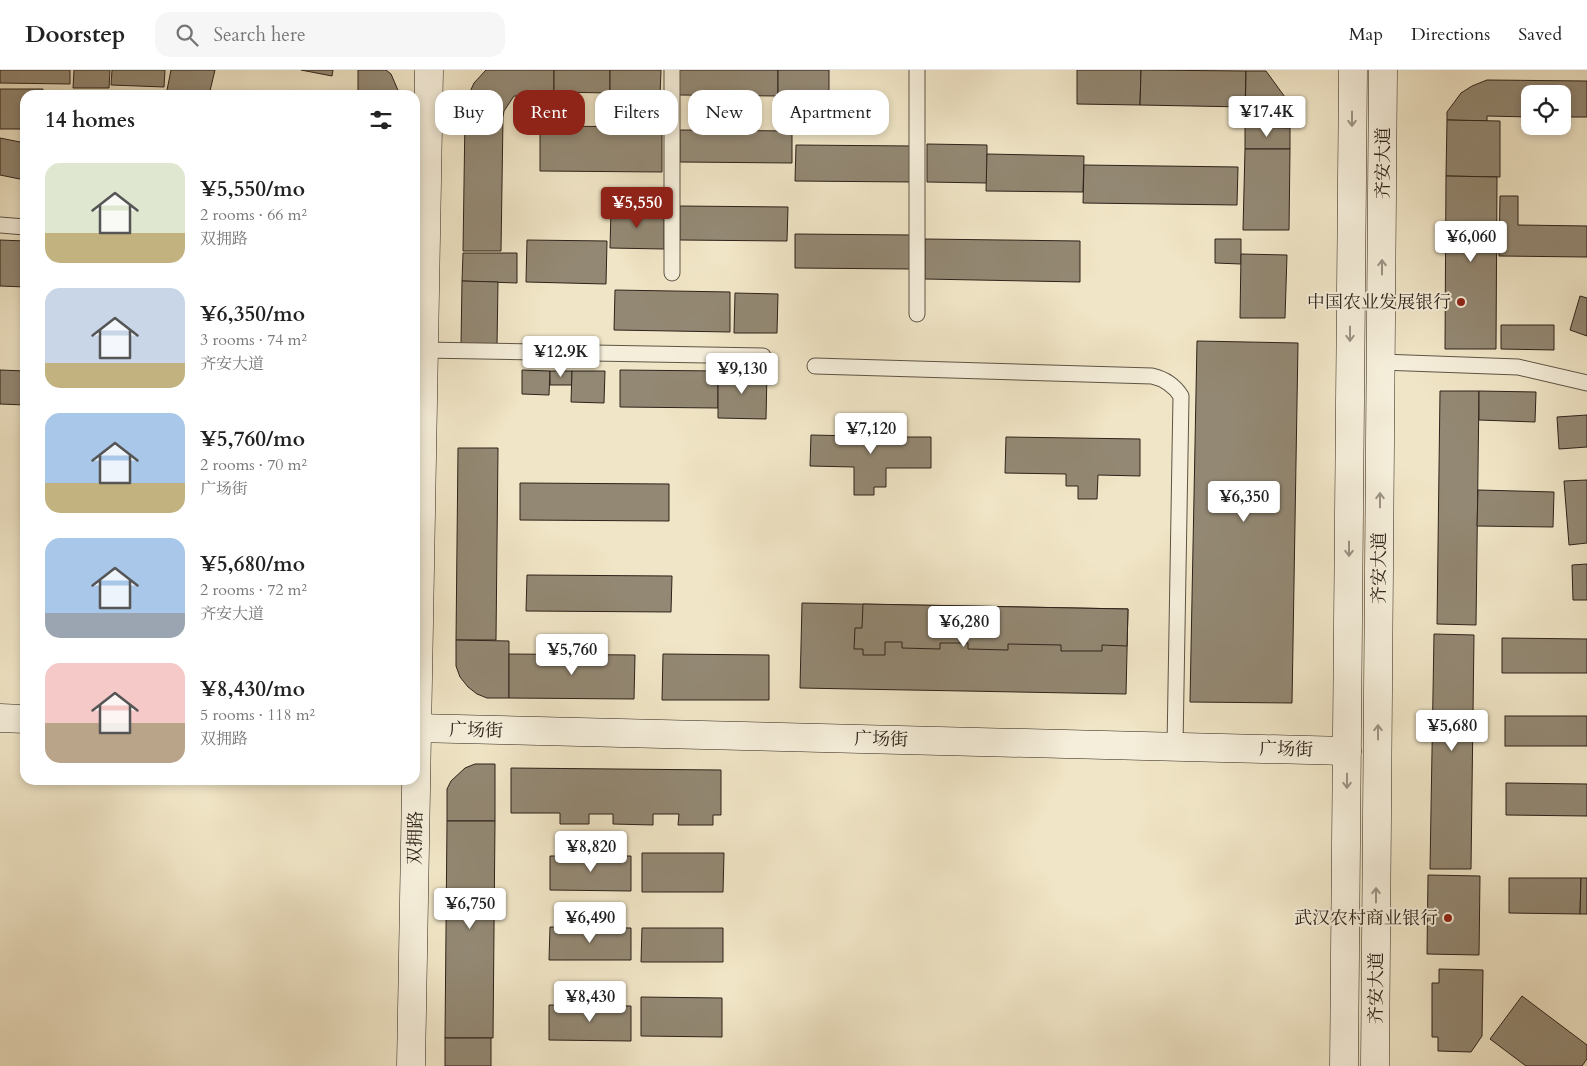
<!DOCTYPE html>
<html lang="en">
<head>
<meta charset="utf-8">
<style>
  :root { --surface:#fff; --page:#f6f6f6; --text:#222; --muted:#767676; --line:#e0e0e0; --accent:#8f2418 }
  body { margin:0; font-family:Cardo,"Noto Serif SC",serif; background:var(--page); color:var(--text); height:100vh; display:flex; flex-direction:column; font-size:19px; white-space:nowrap }
  * { box-sizing:border-box; margin:0 }
  p { font-size:16px; color:var(--muted) }
  .icon { flex:none; width:28px; height:28px; fill:none; stroke:currentColor; stroke-width:2; stroke-linecap:round; stroke-linejoin:round }
  .map { position:relative; flex:1; overflow:hidden }
  .side { position:absolute; left:20px; top:20px; width:400px; height:695px; display:flex; flex-direction:column; background:var(--surface); border-radius:15px; box-shadow:0 2px 8px #0003 }
  .side>* { flex:none }
  .banner { position:absolute; left:435px; top:20px; width:475px; height:45px; display:flex; gap:10px }
  .controls { position:absolute; left:1521px; top:15px; display:grid; gap:10px }
  .controls a { display:grid; place-items:center; width:50px; height:50px; border-radius:10px; background:var(--surface); box-shadow:0 2px 8px #0003; font-size:25px }
  .price { position:absolute; translate:-50% -42px; padding:0 11px; border-radius:5px; background:#fff; color:#222; font-size:16px; line-height:32px; filter:drop-shadow(0 1px 2px #0008) }
  .price::after { content:''; position:absolute; left:50%; top:30px; width:15px; height:11px; margin-left:-8px; background:inherit; clip-path:polygon(0 0,100% 0,50% 100%) }
  .price.selected { background:var(--accent); color:#fff }
  ul { padding:0; list-style:none }
  li { display:flex; align-items:center; gap:15px; height:125px; padding:0 25px }
  li span { display:grid; place-items:center; flex:none; width:140px; height:100px; border-radius:15px; color:#555 }
  li>.icon { margin-inline-start:auto }
  span .icon { width:60px; height:60px; fill:#fffc; stroke-width:1 }
  li b { font-size:21px }
  h2 { display:flex; justify-content:space-between; align-items:center; height:60px; padding:0 25px; font-size:21px }
  .chip { padding:0 18px; border-radius:15px; background:var(--surface); box-shadow:0 2px 8px #0003; font-size:18px; line-height:45px }
  .chip.selected { background:var(--accent); color:#fff }
  header { display:flex; align-items:center; gap:30px; box-sizing:border-box; height:70px; padding:0 25px; background:var(--surface); border-bottom:1px solid var(--line) }
  header strong { font-size:24px }
  nav { display:flex; gap:28px; margin-inline-start:auto; font-size:18px }
  .search { width:350px; height:45px; background:var(--page); display:flex; align-items:center; gap:12px; box-sizing:border-box; padding:0 18px; border-radius:15px; color:var(--muted); font-size:19px }
  .map>svg:first-child { display:block }
  .building { fill:#938873; stroke:#2e231a }
  .lines { fill:none; stroke-linecap:round; stroke-linejoin:round }
  .lane-casing { stroke:#5e5445; stroke-width:17 }
  .secondary-casing { stroke:#2e231a; stroke-width:29 }
  .lane { stroke:#f5eeda; stroke-width:15 }
  .secondary { stroke:#f5eeda; stroke-width:28 }
  .oneway { stroke:#9b9384 }
  .poi-dot { fill:#8f2418; stroke:#f5eeda; stroke-width:2 }
  .labels { text-anchor:middle; stroke-width:4; stroke-linejoin:round; paint-order:stroke }
  .street-label { font-size:18px; fill:#2e231a; stroke:#f5eeda }
  .poi-label { font-size:18px; fill:#2e231a; stroke:#f5eeda; text-anchor:end }
</style>
</head>
<body>
<header>
<strong>Doorstep</strong>
<div class="search"><svg class="icon" aria-label="search" viewBox="0 0 24 24"><circle cx="10" cy="10" r="6"/><path d="M15 15l6 6"/></svg>Search here</div>
<nav><a>Map</a><a>Directions</a><a>Saved</a></nav>
</header>
<div class="map">
<svg width="1587" height="996" viewBox="0 0 1587 996">
  <rect width="100%" height="100%" fill="#f0e5c6"/>
  <filter id="stains"><feTurbulence type="fractalNoise" baseFrequency=".004" numOctaves="4"/><feColorMatrix values="0 0 0 0 .2 0 0 0 0 .09 0 0 0 0 .02 0 0 0 .5 -.17"/></filter>
  <radialGradient id="worn" r=".72"><stop offset=".6" stop-color="#630" stop-opacity="0"/><stop offset="1" stop-color="#630" stop-opacity=".3"/></radialGradient>
  <g class="building">
    <path d="M0,0H70V14L0,13Z"/>
    <path d="M74,0H110L109,18H73Z"/>
    <path d="M112,0H165L164,17L111,15Z"/>
    <path d="M171,0H215L209,25H166Z"/>
    <path d="M301,0H333L332,6Z"/>
    <path d="M358,0H386L391,4L400,25H358Z"/>
    <path d="M486,0H554V27L514,26L504,41L503,47L465,46L468,26L474,13Z"/>
    <path d="M554,0H610V23L554,22Z"/>
    <path d="M610,0H661L660,26H610Z"/>
    <path d="M679,0H778V26L679,25Z"/>
    <rect x="778" y="0" width="51" height="26"/>
    <path d="M1077,0H1141L1140,35L1077,34Z"/>
    <path d="M1141,0L1246,1L1245,37L1140,35Z"/>
    <path d="M1246,1H1266L1290,34V58L1245,57Z"/>
    <path d="M1487,10L1587,11V47H1562V24H1530V47L1487,46V51L1447,50V42L1461,23L1472,16Z"/>
    <path d="M0,19H43L42,25H25V59H0Z"/>
    <path d="M465,46L503,47L501,181H463Z"/>
    <path d="M1447,50L1500,51V107L1446,106Z"/>
    <path d="M540,56L662,57V102L540,101Z"/>
    <path d="M1245,57L1290,58V79H1245Z"/>
    <path d="M680,60L792,61V93L680,92Z"/>
    <path d="M0,68L25,73V110L0,105Z"/>
    <path d="M927,74L987,75V113L927,112Z"/>
    <path d="M796,75L912,76V112L795,111Z"/>
    <path d="M1245,79H1290L1289,160H1243Z"/>
    <path d="M987,84L1084,86L1083,122L986,121Z"/>
    <path d="M1084,95L1238,97L1237,135L1083,133Z"/>
    <path d="M1446,106L1497,107L1496,279H1445Z"/>
    <path d="M1500,126H1518V155L1587,156V187L1499,186Z"/>
    <path d="M680,136L788,137L787,171L680,170Z"/>
    <path d="M611,140H664V179L610,178Z"/>
    <path d="M795,164L911,165V199L795,198Z"/>
    <path d="M925,169L1080,171V212L925,209Z"/>
    <path d="M1215,169H1241V194L1215,193Z"/>
    <path d="M0,170L25,171V217L0,216Z"/>
    <path d="M527,170L607,171L606,214L526,212Z"/>
    <path d="M463,183H517V213L462,211Z"/>
    <path d="M1241,184L1287,185L1285,248H1240Z"/>
    <path d="M462,211L498,212L497,276L461,275Z"/>
    <path d="M615,220L730,222V262L614,260Z"/>
    <path d="M735,223L778,224L777,263H734Z"/>
    <path d="M1580,226L1587,228V266L1570,260Z"/>
    <path d="M1501,255H1554V280L1501,279Z"/>
    <path d="M1197,271L1298,273L1292,633L1190,632Z"/>
    <path d="M0,300L25,301V335L0,334Z"/>
    <path d="M522,300L550,301L549,325L522,324Z"/>
    <path d="M620,300L718,301V338L620,337Z"/>
    <rect x="550" y="301" width="22" height="14"/>
    <path d="M572,301H605L604,333L571,332Z"/>
    <path d="M718,301L767,302L766,349L718,348Z"/>
    <path d="M1440,321H1479L1476,555L1437,554Z"/>
    <path d="M1479,321L1536,322L1535,352L1479,350Z"/>
    <path d="M1587,345V377L1559,379L1557,347Z"/>
    <path d="M856,359L895,360V367H931V398H886V417H874V425H854V397L810,396L811,365L856,366Z"/>
    <path d="M1006,367L1140,369V406L1098,405L1097,429H1078V416H1066V404L1005,403Z"/>
    <path d="M458,378H498L496,570H456Z"/>
    <path d="M1587,410V473L1569,475L1564,411Z"/>
    <path d="M520,413L669,414V451L520,450Z"/>
    <path d="M1478,420L1554,422L1553,457L1477,456Z"/>
    <path d="M1587,494V530H1573L1572,495Z"/>
    <path d="M527,505L672,506L671,542L526,541Z"/>
    <path d="M802,533L1128,539L1126,624L800,618Z"/>
    <path d="M863,534L1128,539L1127,576L1102,575V581H1061V575L1008,574V580L968,579V573H940V579L902,578V572H885V585H863V579H854L855,558H862Z"/>
    <path d="M1434,564L1474,565L1471,799H1430Z"/>
    <path d="M1502,568L1587,569V603H1502Z"/>
    <path d="M456,570L509,571V628H487L477,624L468,617L460,607L456,596Z"/>
    <path d="M509,584L635,585L634,629L509,628Z"/>
    <path d="M663,584L769,585V630H662Z"/>
    <rect x="1505" y="646" width="82" height="30"/>
    <path d="M475,694H495V751H447V719L451,711L465,698Z"/>
    <path d="M511,698L721,700V745H713V755H678L679,744H653V755L613,754V744H589V754H560V743H511Z"/>
    <path d="M1506,713L1587,714V746L1506,745Z"/>
    <path d="M447,751H495L493,968H445Z"/>
    <path d="M642,783H724L723,822H642Z"/>
    <path d="M550,786H631V821L550,820Z"/>
    <path d="M1428,805L1480,806L1479,885L1427,884Z"/>
    <path d="M1509,808H1581L1580,844L1509,843Z"/>
    <path d="M1581,808H1587V844H1580Z"/>
    <path d="M550,857L631,858V890H549Z"/>
    <path d="M642,858H723V892H641Z"/>
    <path d="M1439,899L1483,900L1482,966L1471,982L1438,981V967H1432V913H1439Z"/>
    <path d="M1522,926L1587,975V989L1582,996H1526L1490,969Z"/>
    <path d="M641,927L722,928V967L641,966Z"/>
    <path d="M549,935L631,936V971L549,970Z"/>
    <rect x="445" y="968" width="46" height="28"/>
  </g>
  <g class="lines">
    <defs>
      <g id="lane">
        <path d="M0,155L25,157"/>
        <path d="M672,203V0"/>
        <path d="M917,244V0"/>
        <path d="M424,280L763,286"/>
        <path d="M1381,292L1518,297L1587,313"/>
        <path d="M815,296L1152,306C1165,309 1174,315 1181,326L1175,676"/>
      </g>
      <g id="secondary">
        <path d="M0,648L25,649"/>
        <path d="M415,658L1347,681"/>
        <path d="M411,996L429,0"/>
        <path d="M1344,996L1353,0"/>
        <path d="M1375,996L1383,0"/>
      </g>
    </defs>
    <use href="#lane" class="lane-casing"/>
    <use href="#secondary" class="secondary-casing"/>
    <use href="#lane" class="lane"/>
    <use href="#secondary" class="secondary"/>
  </g>
  <defs><path id="oneway-shaft" d="M-6 0H5M1.5-3L5.5 0L1.5 3" fill="none" stroke-width="1.6" stroke-linecap="round" stroke-linejoin="round" transform="scale(1.25)"/></defs>
  <g class="oneway">
    <use href="#oneway-shaft" transform="translate(1352 49) rotate(90)"/>
    <use href="#oneway-shaft" transform="translate(1382 197) rotate(-90)"/>
    <use href="#oneway-shaft" transform="translate(1350 264) rotate(90)"/>
    <use href="#oneway-shaft" transform="translate(1380 430) rotate(-90)"/>
    <use href="#oneway-shaft" transform="translate(1349 479) rotate(90)"/>
    <use href="#oneway-shaft" transform="translate(1378 662) rotate(-90)"/>
    <use href="#oneway-shaft" transform="translate(1347 711) rotate(90)"/>
    <use href="#oneway-shaft" transform="translate(1376 825) rotate(-90)"/>
  </g>
  <g class="poi-dot">
    <circle cx="1461" cy="232" r="5"/>
    <circle cx="1448" cy="848" r="5"/>
  </g>
  <g class="labels">
    <g class="street-label">
      <text transform="translate(1383 93) rotate(-90)" y="6">齐安大道</text>
      <text transform="translate(1379 498) rotate(-90)" y="6">齐安大道</text>
      <text transform="translate(476 660) rotate(1)" y="6">广场街</text>
      <text transform="translate(881 669) rotate(1)" y="6">广场街</text>
      <text transform="translate(1286 679) rotate(1)" y="6">广场街</text>
      <text transform="translate(415 768) rotate(-89)" y="6">双拥路</text>
      <text transform="translate(1376 918) rotate(-90)" y="6">齐安大道</text>
    </g>
    <g class="poi-label">
      <text x="1451" y="238">中国农业发展银行</text>
      <text x="1438" y="854">武汉农村商业银行</text>
    </g>
  </g>
  <rect width="100%" height="100%" filter="url(#stains)"/>
  <rect width="100%" height="100%" fill="url(#worn)"/>
</svg>
<div class="controls">
<a><svg class="icon" aria-label="locate" viewBox="0 0 24 24"><circle cx="12" cy="12" r="6"/><path d="M12 2v4M12 18v4M2 12h4M18 12h4"/></svg></a>
</div>
<b class="price" style="left:1267px;top:68px">¥17.4K</b>
<b class="price selected" style="left:637px;top:159px">¥5,550</b>
<b class="price" style="left:1471px;top:193px">¥6,060</b>
<b class="price" style="left:561px;top:308px">¥12.9K</b>
<b class="price" style="left:742px;top:325px">¥9,130</b>
<b class="price" style="left:871px;top:385px">¥7,120</b>
<b class="price" style="left:1244px;top:453px">¥6,350</b>
<b class="price" style="left:964px;top:578px">¥6,280</b>
<b class="price" style="left:572px;top:606px">¥5,760</b>
<b class="price" style="left:1452px;top:682px">¥5,680</b>
<b class="price" style="left:591px;top:803px">¥8,820</b>
<b class="price" style="left:470px;top:860px">¥6,750</b>
<b class="price" style="left:590px;top:874px">¥6,490</b>
<b class="price" style="left:590px;top:953px">¥8,430</b>
<div class="banner">
<a class="chip">Buy</a>
<a class="chip selected">Rent</a>
<a class="chip">Filters</a>
<a class="chip">New</a>
<a class="chip">Apartment</a>
</div>
<section class="side">
<h2>14 homes<svg class="icon" aria-label="filters" viewBox="0 0 24 24"><path d="M4 7h16M4 17h16"/><circle cx="9" cy="7" r="2"/><circle cx="15" cy="17" r="2"/></svg></h2>
<ul>
<li><span style="background:linear-gradient(#dfe7d0 70%,#c2b280 0)"><svg class="icon" aria-label="home" viewBox="0 0 24 24"><path d="M3 11l9-7 9 7M6 9v11h12V9"/></svg></span><div><b>¥5,550/mo</b><p>2 rooms · 66 m²</p><p>双拥路</p></div></li>
<li><span style="background:linear-gradient(#c9d6e8 75%,#c2b280 0)"><svg class="icon" aria-label="home" viewBox="0 0 24 24"><path d="M3 11l9-7 9 7M6 9v11h12V9"/></svg></span><div><b>¥6,350/mo</b><p>3 rooms · 74 m²</p><p>齐安大道</p></div></li>
<li><span style="background:linear-gradient(#a9c7e8 70%,#c2b280 0)"><svg class="icon" aria-label="home" viewBox="0 0 24 24"><path d="M3 11l9-7 9 7M6 9v11h12V9"/></svg></span><div><b>¥5,760/mo</b><p>2 rooms · 70 m²</p><p>广场街</p></div></li>
<li><span style="background:linear-gradient(#a9c7e8 75%,#9aa5b1 0)"><svg class="icon" aria-label="home" viewBox="0 0 24 24"><path d="M3 11l9-7 9 7M6 9v11h12V9"/></svg></span><div><b>¥5,680/mo</b><p>2 rooms · 72 m²</p><p>齐安大道</p></div></li>
<li><span style="background:linear-gradient(#f6c9c9 60%,#b9a48a 0)"><svg class="icon" aria-label="home" viewBox="0 0 24 24"><path d="M3 11l9-7 9 7M6 9v11h12V9"/></svg></span><div><b>¥8,430/mo</b><p>5 rooms · 118 m²</p><p>双拥路</p></div></li>
</ul>
</section>
</div>
</body>
</html>
